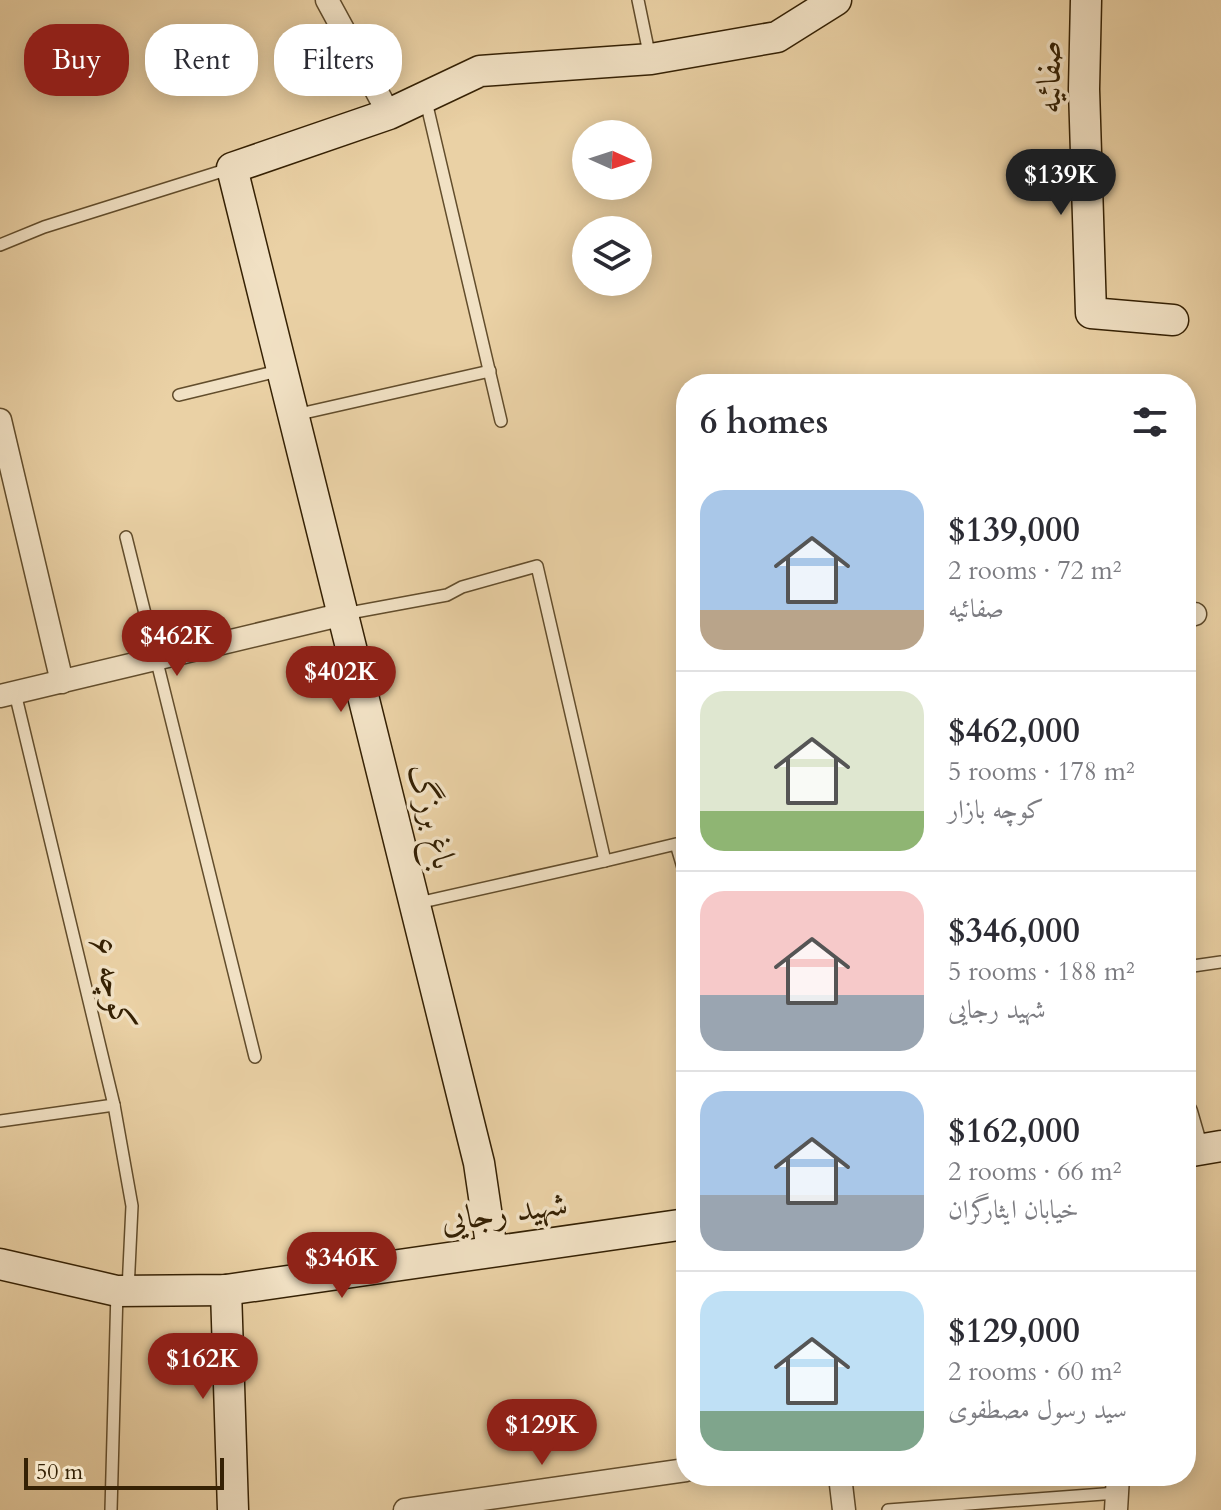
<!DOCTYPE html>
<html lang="en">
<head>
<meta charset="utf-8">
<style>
  :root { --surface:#fff; --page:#f7f7f7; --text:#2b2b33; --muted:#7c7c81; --line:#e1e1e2; --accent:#8f2418 }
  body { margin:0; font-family:Cardo,Amiri,serif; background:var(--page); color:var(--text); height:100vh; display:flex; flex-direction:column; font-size:30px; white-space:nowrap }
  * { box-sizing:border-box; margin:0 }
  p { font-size:26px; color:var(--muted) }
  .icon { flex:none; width:44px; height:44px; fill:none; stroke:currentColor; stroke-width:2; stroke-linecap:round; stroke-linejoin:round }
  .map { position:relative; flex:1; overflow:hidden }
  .details { position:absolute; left:676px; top:374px; width:520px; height:1112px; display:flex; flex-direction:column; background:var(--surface); border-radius:32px; box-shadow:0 4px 20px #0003 }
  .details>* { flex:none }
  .banner { position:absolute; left:24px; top:24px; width:532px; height:72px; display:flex; gap:16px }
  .needle { width:52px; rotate:93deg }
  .fabs { position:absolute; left:572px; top:120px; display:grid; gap:16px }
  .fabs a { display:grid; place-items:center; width:80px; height:80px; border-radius:50%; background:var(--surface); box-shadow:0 4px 20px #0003; font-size:40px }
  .scale { position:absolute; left:24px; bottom:20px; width:200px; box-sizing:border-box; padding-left:8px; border:4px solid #352104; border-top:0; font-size:22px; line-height:28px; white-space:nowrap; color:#352104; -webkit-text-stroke:6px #f1e1c4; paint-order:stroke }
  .price { position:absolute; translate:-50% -68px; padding:0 18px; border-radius:28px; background:var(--accent); color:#fff; font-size:26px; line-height:52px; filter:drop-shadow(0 2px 4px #0008) }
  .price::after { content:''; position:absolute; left:50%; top:48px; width:24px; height:18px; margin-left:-12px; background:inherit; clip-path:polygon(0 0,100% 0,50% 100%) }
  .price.on { background:#222; color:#fff }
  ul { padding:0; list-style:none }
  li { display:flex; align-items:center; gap:24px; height:200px; padding:0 24px }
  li+li { border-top:2px solid var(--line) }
  li span { display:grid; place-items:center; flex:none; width:224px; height:160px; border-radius:24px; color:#555 }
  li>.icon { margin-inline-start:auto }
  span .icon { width:96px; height:96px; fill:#fffc; stroke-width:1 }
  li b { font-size:34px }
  h2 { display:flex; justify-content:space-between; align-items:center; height:96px; padding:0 24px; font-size:34px }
  .pill { padding:0 28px; border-radius:32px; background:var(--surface); box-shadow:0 4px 20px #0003; font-size:28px; line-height:72px }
  .pill.on { background:var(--accent); color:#fff }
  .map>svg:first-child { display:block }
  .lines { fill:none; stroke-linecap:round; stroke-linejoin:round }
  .lane-casing { stroke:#624d2c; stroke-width:14 }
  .street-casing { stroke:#624d2c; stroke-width:25 }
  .secondary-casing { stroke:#352104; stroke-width:33 }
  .lane { stroke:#f1e1c4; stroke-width:11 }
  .street { stroke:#f1e1c4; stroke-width:22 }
  .secondary { stroke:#f1e1c4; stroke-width:30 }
  .labels { text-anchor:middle; stroke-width:7; stroke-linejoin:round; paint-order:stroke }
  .street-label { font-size:34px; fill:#352104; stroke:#f1e1c4 }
</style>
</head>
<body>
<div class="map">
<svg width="1221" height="1510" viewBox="0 0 1221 1510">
  <rect width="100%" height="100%" fill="#ead1a5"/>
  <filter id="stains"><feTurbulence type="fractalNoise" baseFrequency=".0025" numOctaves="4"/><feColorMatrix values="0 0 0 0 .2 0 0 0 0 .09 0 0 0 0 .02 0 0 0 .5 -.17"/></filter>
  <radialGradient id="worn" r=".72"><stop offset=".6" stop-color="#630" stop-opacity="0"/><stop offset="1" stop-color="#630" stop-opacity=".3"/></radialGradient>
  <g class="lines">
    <defs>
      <g id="lane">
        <path d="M638,0L650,58"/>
        <path d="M425,97L501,421"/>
        <path d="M0,245L44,227L232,168"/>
        <path d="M179,395L282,370"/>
        <path d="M295,415L490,371"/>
        <path d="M126,537L255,1057"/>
        <path d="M344,614L447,595L462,587L537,566L605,861L676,844L684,871L686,870"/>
        <path d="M15,693L114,1105L132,1206L128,1290"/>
        <path d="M418,903L605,861"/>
        <path d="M1186,967L1221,962"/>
        <path d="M0,1121L114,1105"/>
        <path d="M111,1510L117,1291"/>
        <path d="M888,1510L1117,1493"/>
      </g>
      <g id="street">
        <path d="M327,0L389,114"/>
        <path d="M0,420L62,682"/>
        <path d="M1186,615L1195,614"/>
        <path d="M0,696L344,614"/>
        <path d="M1186,1112L1197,1150"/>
        <path d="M840,1476L844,1510"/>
        <path d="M405,1510L686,1470"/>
        <path d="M1116,1510L1118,1476"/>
      </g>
      <g id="secondary">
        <path d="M1086,0L1084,89L1091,313L1173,320"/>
        <path d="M1186,1152L1221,1146"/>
        <path d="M492,1251L479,1163L232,168L389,114L480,71L651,59L777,37L836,0"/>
        <path d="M0,1264L117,1291L226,1290L686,1224"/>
        <path d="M226,1290L233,1510"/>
      </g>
    </defs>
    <use href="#lane" class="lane-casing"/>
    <use href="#street" class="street-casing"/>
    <use href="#secondary" class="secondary-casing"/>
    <use href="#lane" class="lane"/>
    <use href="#street" class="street"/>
    <use href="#secondary" class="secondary"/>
  </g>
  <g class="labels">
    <g class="street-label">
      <text transform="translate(1048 77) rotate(-90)" y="12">صفائیه</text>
      <text transform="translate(433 816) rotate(76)" y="12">باغ برزگ</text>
      <text transform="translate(114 983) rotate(76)" y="12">کوچه ۶</text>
      <text transform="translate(504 1211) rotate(-8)" y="12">شهید رجایی</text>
    </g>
  </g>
  <rect width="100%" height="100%" filter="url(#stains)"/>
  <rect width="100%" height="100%" fill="url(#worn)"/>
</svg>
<div class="fabs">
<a><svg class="needle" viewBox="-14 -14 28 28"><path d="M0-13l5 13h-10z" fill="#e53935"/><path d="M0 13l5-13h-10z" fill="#7c7c81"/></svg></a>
<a><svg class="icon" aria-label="layers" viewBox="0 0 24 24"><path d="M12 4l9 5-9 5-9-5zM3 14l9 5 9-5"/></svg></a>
</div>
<div class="scale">50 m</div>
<b class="price on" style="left:1061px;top:217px">$139K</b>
<b class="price" style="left:177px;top:678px">$462K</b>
<b class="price" style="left:341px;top:714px">$402K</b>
<b class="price" style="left:342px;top:1300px">$346K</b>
<b class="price" style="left:203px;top:1401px">$162K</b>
<b class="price" style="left:542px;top:1467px">$129K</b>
<div class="banner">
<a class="pill on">Buy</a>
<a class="pill">Rent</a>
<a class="pill">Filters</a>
</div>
<section class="details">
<h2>6 homes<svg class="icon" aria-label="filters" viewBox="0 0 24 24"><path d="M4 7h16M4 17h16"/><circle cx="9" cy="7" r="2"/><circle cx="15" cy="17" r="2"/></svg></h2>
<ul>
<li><span style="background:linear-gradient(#a9c7e8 75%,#b9a48a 0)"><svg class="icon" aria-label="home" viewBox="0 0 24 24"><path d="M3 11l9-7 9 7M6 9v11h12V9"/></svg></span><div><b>$139,000</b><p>2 rooms · 72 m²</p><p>صفائیه</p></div></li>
<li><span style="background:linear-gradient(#dfe7d0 75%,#8fb573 0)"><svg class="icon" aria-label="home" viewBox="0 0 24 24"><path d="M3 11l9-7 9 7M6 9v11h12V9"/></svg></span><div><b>$462,000</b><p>5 rooms · 178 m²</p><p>کوچه بازار</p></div></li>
<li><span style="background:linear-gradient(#f6c9c9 65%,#9aa5b1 0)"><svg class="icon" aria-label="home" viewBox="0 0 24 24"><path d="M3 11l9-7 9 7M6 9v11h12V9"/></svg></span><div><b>$346,000</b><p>5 rooms · 188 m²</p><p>شهید رجایی</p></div></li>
<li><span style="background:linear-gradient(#a9c7e8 65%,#9aa5b1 0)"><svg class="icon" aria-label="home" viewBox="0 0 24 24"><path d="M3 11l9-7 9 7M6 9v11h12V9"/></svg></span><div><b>$162,000</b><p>2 rooms · 66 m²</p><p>خیابان ایثارگران</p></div></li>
<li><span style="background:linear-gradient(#bfe0f5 75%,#7fa58c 0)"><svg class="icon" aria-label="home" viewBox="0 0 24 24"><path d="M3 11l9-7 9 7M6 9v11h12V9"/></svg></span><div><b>$129,000</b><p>2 rooms · 60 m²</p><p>سید رسول مصطفوی</p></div></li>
</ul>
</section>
</div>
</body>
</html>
